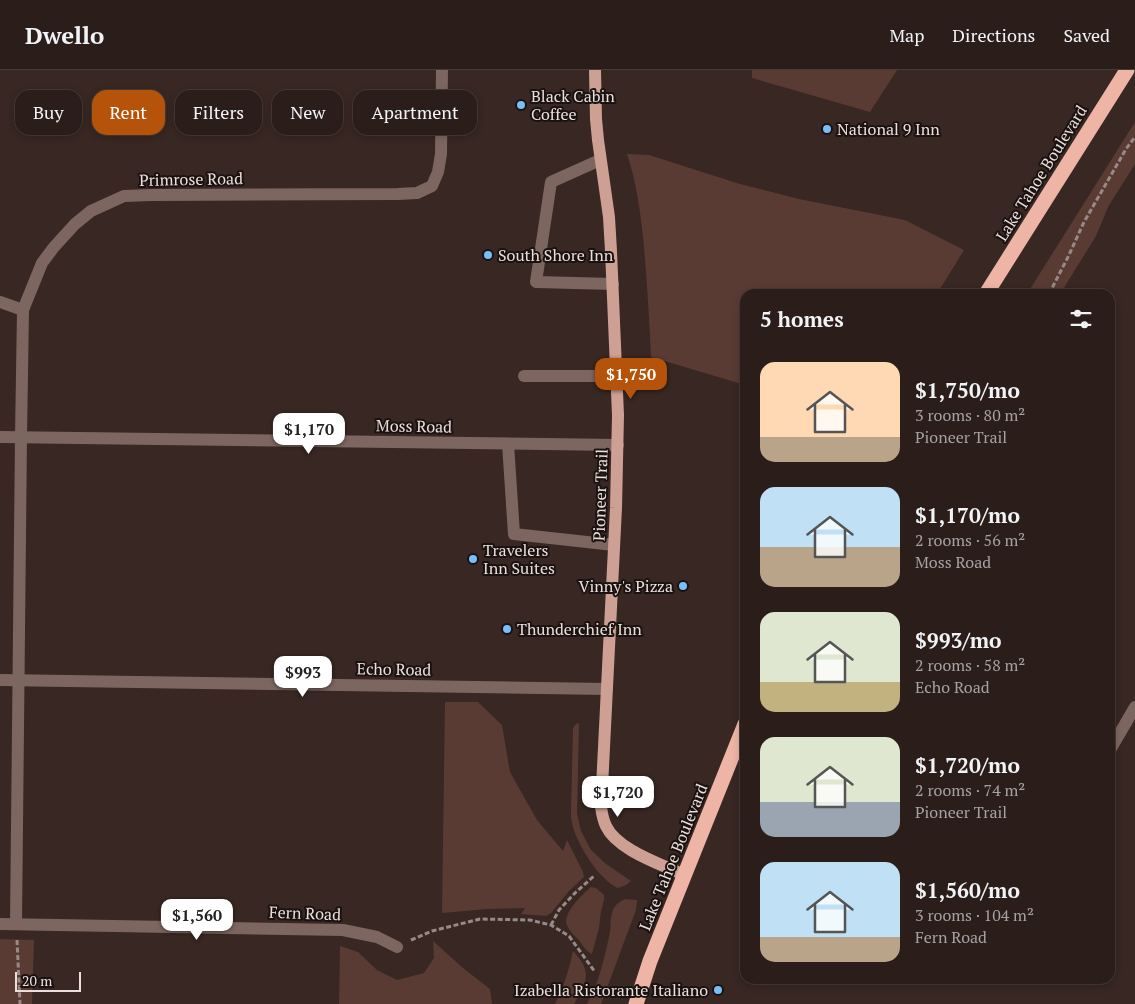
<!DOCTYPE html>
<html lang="en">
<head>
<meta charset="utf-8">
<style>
  :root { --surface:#2a1d1a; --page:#322623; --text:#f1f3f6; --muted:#a5a2a2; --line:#463b39; --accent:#b45309 }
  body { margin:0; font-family:"PT Serif",serif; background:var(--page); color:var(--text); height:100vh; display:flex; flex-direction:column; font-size:19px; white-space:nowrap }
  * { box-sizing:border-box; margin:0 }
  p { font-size:16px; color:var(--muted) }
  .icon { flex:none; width:28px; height:28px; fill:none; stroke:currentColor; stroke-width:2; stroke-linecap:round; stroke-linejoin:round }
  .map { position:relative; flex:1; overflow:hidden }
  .drawer { position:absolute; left:740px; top:219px; width:375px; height:695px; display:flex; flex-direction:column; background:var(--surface); border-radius:15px; box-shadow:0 2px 8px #0003,0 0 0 1px var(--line) }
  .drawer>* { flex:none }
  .top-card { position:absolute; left:15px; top:20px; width:475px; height:45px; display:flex; gap:10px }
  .scale { position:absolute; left:15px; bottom:12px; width:66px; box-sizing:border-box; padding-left:5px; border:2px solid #ebdfdc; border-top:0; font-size:14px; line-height:18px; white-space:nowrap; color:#ebdfdc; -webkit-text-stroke:4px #1a1210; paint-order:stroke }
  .price { position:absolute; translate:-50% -42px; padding:0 11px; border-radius:10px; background:#fff; color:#222; font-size:16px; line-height:32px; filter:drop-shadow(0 1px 2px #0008) }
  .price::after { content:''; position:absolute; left:50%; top:30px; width:15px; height:11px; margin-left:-8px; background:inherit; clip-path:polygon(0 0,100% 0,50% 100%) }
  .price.active { background:var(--accent); color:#fff }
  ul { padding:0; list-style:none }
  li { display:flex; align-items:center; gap:15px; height:125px; padding:0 20px }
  li span { display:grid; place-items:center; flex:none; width:140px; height:100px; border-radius:15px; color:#555 }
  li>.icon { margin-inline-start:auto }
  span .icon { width:60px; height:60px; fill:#fffc; stroke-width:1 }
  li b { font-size:21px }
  h2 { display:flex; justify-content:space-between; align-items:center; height:60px; padding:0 20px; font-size:21px }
  .pill { padding:0 18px; border-radius:15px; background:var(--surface); box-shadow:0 2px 8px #0003,0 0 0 1px var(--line); font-size:18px; line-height:45px }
  .pill.active { background:var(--accent); color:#fff }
  header { display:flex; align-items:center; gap:30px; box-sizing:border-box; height:70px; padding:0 25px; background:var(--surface); border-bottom:1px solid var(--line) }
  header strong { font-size:24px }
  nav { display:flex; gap:28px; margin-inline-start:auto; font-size:18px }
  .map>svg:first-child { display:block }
  .green { fill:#593b34 }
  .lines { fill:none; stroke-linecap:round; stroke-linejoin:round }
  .path { stroke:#988a87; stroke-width:3; stroke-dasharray:5 2.5; stroke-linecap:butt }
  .minor { stroke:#7d6660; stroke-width:12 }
  .major { stroke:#ce9f93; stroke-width:12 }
  .highway { stroke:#eeb5a7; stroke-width:15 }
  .poi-dot { fill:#78bff8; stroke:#1a1210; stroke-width:2 }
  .labels { text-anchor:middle; stroke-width:4; stroke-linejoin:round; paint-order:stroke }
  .poi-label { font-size:16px; fill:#ebdfdc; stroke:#1a1210; text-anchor:start }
  .street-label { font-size:16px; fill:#ebdfdc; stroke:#1a1210 }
</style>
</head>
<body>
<header>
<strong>Dwello</strong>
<nav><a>Map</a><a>Directions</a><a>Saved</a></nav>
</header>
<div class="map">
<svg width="1135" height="934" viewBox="0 0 1135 934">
  <rect width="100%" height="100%" fill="#382723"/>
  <g class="green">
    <path d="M752,0H897L870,42L752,8Z"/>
    <path d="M1135,52V94L1108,137L1096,166L1060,224H1027Z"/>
    <path d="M627,84L649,85L740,114L799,129L905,150L964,180L937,224H745V315L651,287C649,247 647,207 643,167C640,139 636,111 627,84Z"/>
    <path d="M445,632H478L502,655L510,702L537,750L563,781L567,770L583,802L584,807L569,821L551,843L546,846L521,844L525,838L487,839L442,843Z"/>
    <path d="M579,653L577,744L581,761L591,780L606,794L631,811L626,815L618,818C599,810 576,773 572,753C571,749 571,745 571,741L573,658L576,654Z"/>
    <path d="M591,817L596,818L604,825V830L601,841L599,858L592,884C586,881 583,876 579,870C575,866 569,861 567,855C562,843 583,824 591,817Z"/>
    <path d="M625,829L637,830L636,840L601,934H587C599,913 605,886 610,862C611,856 610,849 612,843C614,835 619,832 625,829Z"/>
    <path d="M0,869L34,870L32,934H0Z"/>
    <path d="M433,871L463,898L490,919L492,934H339L340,876L358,882L377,900L397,910L424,903L434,888Z"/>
    <path d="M573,881C593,902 587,912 574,934H555C564,917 569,899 573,881Z"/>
  </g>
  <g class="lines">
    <g class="path">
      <path d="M1049,224L1069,185L1084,152L1126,79L1135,67"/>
      <path d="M551,855L559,840L575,823L595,805"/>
      <path d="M17,870L20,934"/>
      <path d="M411,870L432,861L480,849L530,850L551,855L569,866L595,902"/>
    </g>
    <g class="minor">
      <path d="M600,90L551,112L536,212L613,214"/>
      <path d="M0,232L23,240"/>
      <path d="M524,306H617"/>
      <path d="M0,367L618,375"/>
      <path d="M508,374L514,464L614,475"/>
      <path d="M0,610L607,619"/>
      <path d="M1110,680L1135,637"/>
      <path d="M0,854L343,860L377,867L397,877"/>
      <path d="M16,854L21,367L23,240L42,193L54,177L75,154L91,141L124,126L151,125L398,124L417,123L432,116L438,102L441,84L442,0"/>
    </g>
    <path class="major" d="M595,0L596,49L598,70L609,147L611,181L618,345L616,438L601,737C602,744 603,750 606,756C617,780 661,794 684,805"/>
    <g class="highway">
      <path d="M986,224L1127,0"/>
      <path d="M636,934L650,891L745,654"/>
    </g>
  </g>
  <g class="poi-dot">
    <circle cx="521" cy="35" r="5"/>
    <circle cx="827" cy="59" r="5"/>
    <circle cx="488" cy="185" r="5"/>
    <circle cx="473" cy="489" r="5"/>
    <circle cx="683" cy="516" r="5"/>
    <circle cx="507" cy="559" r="5"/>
    <circle cx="718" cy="920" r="5"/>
  </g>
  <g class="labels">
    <g class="poi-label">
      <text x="531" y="32">Black Cabin<tspan x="531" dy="18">Coffee</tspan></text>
      <text x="837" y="65">National 9 Inn</text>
      <text x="498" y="191">South Shore Inn</text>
      <text x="483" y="486">Travelers<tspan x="483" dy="18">Inn Suites</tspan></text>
      <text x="673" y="522" text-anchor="end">Vinny's Pizza</text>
      <text x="517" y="565">Thunderchief Inn</text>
      <text x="708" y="926" text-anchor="end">Izabella Ristorante Italiano</text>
    </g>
    <g class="street-label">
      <text transform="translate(1041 103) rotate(-58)" y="6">Lake Tahoe Boulevard</text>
      <text transform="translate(191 109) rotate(-1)" y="6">Primrose Road</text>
      <text transform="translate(414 356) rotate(1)" y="6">Moss Road</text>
      <text transform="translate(600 425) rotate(-88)" y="6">Pioneer Trail</text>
      <text transform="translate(394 599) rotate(1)" y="6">Echo Road</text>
      <text transform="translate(673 787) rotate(-68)" y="6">Lake Tahoe Boulevard</text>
      <text transform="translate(305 843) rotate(2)" y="6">Fern Road</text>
    </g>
  </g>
</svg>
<div class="scale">20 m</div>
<b class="price active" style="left:631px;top:330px">$1,750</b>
<b class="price" style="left:309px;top:385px">$1,170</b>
<b class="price" style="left:303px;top:628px">$993</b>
<b class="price" style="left:618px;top:748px">$1,720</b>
<b class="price" style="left:197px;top:871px">$1,560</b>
<div class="top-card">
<a class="pill">Buy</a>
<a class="pill active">Rent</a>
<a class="pill">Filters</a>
<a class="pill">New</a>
<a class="pill">Apartment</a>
</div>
<section class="drawer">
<h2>5 homes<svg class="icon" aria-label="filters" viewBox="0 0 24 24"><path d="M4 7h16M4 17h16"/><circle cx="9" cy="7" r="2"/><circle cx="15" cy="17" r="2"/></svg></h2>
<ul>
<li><span style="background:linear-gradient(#ffd9b3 75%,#b9a48a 0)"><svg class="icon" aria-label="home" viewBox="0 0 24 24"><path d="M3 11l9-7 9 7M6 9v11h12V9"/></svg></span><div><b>$1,750/mo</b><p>3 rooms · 80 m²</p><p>Pioneer Trail</p></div></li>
<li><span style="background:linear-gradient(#bfe0f5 60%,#b9a48a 0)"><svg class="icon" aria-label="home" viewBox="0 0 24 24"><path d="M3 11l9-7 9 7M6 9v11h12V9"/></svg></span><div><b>$1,170/mo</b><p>2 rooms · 56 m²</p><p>Moss Road</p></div></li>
<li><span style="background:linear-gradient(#dfe7d0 70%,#c2b280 0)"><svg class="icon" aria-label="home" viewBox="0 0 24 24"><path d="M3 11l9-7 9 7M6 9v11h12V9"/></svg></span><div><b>$993/mo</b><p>2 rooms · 58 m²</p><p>Echo Road</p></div></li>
<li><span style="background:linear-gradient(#dfe7d0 65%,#9aa5b1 0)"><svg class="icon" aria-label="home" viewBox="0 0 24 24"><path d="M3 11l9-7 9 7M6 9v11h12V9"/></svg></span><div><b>$1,720/mo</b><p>2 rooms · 74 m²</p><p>Pioneer Trail</p></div></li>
<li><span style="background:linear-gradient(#bfe0f5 75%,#b9a48a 0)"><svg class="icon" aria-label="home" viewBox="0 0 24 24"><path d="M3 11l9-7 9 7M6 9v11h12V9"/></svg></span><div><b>$1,560/mo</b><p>3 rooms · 104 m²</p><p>Fern Road</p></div></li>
</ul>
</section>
</div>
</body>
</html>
